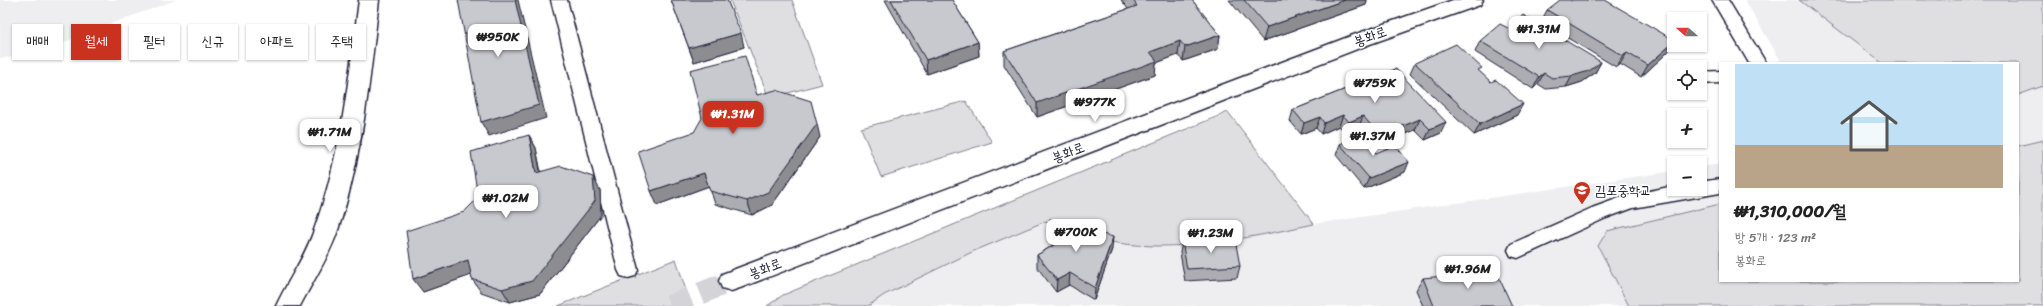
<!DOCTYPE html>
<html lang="ko">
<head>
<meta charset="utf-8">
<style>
  :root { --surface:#fff; --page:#f2f2f2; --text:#222; --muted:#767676; --accent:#c8321e }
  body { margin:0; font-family:Sriracha,"Poor Story",sans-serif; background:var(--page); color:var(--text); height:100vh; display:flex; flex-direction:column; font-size:15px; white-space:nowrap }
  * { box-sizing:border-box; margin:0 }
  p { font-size:13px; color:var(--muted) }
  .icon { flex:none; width:22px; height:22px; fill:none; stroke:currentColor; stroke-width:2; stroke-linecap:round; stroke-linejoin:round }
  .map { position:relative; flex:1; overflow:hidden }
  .details { position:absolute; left:1719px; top:62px; width:300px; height:220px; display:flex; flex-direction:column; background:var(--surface); border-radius:0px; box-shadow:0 1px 3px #0004 }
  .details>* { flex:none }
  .hud { position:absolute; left:12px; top:24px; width:380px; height:36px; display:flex; gap:8px }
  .needle { width:26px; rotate:291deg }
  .fabs { position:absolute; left:1667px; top:12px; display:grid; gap:8px }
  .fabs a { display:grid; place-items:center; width:40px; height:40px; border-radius:0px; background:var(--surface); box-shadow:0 1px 3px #0004; font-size:20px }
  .price { position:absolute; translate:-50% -34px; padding:0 9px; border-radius:8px; background:#fff; color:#222; font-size:13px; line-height:26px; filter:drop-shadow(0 1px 2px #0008) }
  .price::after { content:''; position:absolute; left:50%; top:24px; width:12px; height:9px; margin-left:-6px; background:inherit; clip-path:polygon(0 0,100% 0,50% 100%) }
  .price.current { background:var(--accent); color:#fff }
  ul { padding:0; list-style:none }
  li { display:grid; align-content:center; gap:8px; height:212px; padding:0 16px }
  li span { display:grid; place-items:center; height:124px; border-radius:0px; color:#555 }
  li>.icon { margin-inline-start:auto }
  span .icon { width:72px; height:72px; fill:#fffc; stroke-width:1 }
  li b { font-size:17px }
  .tag { padding:0 14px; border-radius:0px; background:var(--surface); box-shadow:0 1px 3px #0004; font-size:14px; line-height:36px }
  .tag.current { background:var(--accent); color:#fff }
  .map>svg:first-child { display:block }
  .built { fill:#eeeef1 }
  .green { fill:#dfdfe2; stroke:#80808e }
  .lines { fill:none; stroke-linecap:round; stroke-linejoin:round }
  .tertiary-tunnel { stroke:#d3d3d8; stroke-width:22; stroke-dasharray:22 11; stroke-linecap:butt }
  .service-casing { stroke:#22223b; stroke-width:3 }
  .minor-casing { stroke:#22223b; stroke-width:3 }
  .tertiary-casing { stroke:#22223b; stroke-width:3 }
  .service { fill:#fff; fill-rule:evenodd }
  .minor { fill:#fff; fill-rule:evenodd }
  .tertiary { fill:#fff; fill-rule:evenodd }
  .wall { fill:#acacb2; stroke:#22223b }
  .shaded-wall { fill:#8c8c91; stroke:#22223b }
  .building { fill:#c8c8cf; stroke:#22223b }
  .labels { text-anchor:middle; stroke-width:3; stroke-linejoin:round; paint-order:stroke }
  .street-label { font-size:14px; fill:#22223b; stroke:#fff }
  .poi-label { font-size:14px; fill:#22223b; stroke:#fff; text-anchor:start }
</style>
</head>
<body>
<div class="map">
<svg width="2043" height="306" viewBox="0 0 2043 306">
  <rect width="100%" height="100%" fill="#fff"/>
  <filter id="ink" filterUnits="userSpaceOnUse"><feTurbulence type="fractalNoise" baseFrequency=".025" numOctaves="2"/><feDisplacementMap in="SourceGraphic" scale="8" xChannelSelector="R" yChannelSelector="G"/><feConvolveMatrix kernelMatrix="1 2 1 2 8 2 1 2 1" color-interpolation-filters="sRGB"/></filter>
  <g filter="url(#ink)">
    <g class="built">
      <path d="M0,0H176L80,35L36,56L0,58Z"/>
      <path d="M1745,0H2043V306H868L884,295L974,251L1046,221L1099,240L1170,247L1240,239L1314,224L1674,171V189H1700V167L1720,164V281H2018V63H1782Z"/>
    </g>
    <g class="green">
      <path d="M730,0H792L822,84L769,98Z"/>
      <path d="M1799,0H2043V86L2018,95V63H1882Z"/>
      <path d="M966,101L992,142L881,177L861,128Z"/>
      <path d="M1228,112L1314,224C1243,239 1172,255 1100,240C1082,237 1063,227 1046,221L974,251L884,295L868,306H767L783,295Z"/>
      <path d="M2043,140V306H1629L1598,246L1607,231L1720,204V281H2018V146Z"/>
      <path d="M676,259L691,306H558Z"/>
    </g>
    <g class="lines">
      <path class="tertiary-tunnel" d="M670,306L731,281"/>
      <defs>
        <g id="service">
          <path d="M551,0H567L638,270L635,276L628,278L621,276L618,270Z"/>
          <path d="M1712,0H1728L1766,63H1749Z"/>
          <path d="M1720,71V83L1700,84V72Z"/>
          <path d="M1720,179V193L1633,208L1606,218L1518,258L1511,256L1508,250L1511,244L1592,208L1625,196L1674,186V189H1700V182Z"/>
        </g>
        <path id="minor" d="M359,0H379C370,77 363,156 338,230C329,257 313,281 300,306H276C288,280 305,257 314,230C341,156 349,77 359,0Z"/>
        <path id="tertiary" d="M1453,0H1483L1480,5L1370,44L740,288L731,291L722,288L719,281L722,274L1356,34Z"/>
      </defs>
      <use href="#service" class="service-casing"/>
      <use href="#minor" class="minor-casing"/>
      <use href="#tertiary" class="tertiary-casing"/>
      <use href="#service" class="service"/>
      <use href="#minor" class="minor"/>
      <use href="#tertiary" class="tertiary"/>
    </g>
    <g class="wall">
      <path d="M671,0H727L744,47L694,62Z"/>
      <path d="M885,0H952L978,42L979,56L927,74Z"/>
      <path d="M1121,0H1192L1220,35L1218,49L1183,61L1178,55L1156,63L1155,75L1037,117L1004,65V51L1128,9Z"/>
      <path d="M1229,0H1367L1366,5L1263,41Z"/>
      <path d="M1547,10L1668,52L1641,77L1620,64L1616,67L1541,22Z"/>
      <path d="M1508,28L1601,62L1595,73L1582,82L1566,87L1546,89L1538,84L1533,89L1475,52L1480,41Z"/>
      <path d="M1415,63L1480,72L1517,115L1474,135L1410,74Z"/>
      <path d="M1396,69L1441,133L1425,140L1415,130L1387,142L1382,137L1371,142L1359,127L1346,133L1339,126L1321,134L1316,128L1301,134L1290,121L1293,110Z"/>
      <path d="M757,95L820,137L772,205L752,215L715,204L709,186L657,205L694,132Z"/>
      <path d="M529,135L536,148L541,172L600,190L601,215L540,294L510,302L481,292L472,279L471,275L423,292L464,212L478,198Z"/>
      <path d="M1340,144L1376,153L1405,172L1364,189L1336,155Z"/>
      <path d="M1050,219L1112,249L1094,300L1069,285L1056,292L1037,267V255L1052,246L1050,231Z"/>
      <path d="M1182,241L1240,266L1237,278L1185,281L1180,253Z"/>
      <path d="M1423,278L1512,306H1423L1416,290Z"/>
    </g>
    <g class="shaded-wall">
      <path d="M515,0H518L546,118L489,136L481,122Z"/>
      <path d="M1345,0H1367L1366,5L1263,41L1267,27Z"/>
      <path d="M741,33L744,47L694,62L689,48Z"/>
      <path d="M1220,35L1218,49L1183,61L1185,47Z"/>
      <path d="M1180,41L1178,55L1156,63L1155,75L1037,117V103L1150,52Z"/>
      <path d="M978,42L979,56L927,74L926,60Z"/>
      <path d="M1674,42L1668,52L1641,77L1648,65Z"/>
      <path d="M1627,53L1620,64L1616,67L1623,56Z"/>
      <path d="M1601,62L1595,73L1582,82L1566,87L1572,76Z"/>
      <path d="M1544,73L1538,84L1533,89L1539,77Z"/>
      <path d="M1523,104L1517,115L1474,135L1480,124Z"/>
      <path d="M1343,115L1339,126L1321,134L1324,123Z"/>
      <path d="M1363,116L1359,127L1346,133L1349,122Z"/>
      <path d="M1320,117L1316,128L1301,134L1304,123Z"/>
      <path d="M1420,119L1415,130L1387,142L1391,131Z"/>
      <path d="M1446,122L1441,133L1425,140L1430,129Z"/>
      <path d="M817,124L820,137L772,205L752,215L747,201Z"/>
      <path d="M1387,126L1382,137L1371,142L1375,130Z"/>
      <path d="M529,135L536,148L543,187L536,173Z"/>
      <path d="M1409,162L1405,172L1364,189L1369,178Z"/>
      <path d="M704,173L709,186L657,205L651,191Z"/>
      <path d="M593,177L600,190L601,215L540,294L510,302L502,289Z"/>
      <path d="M1113,237L1112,249L1094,300L1095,288Z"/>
      <path d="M468,260L477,273L423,292L413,279Z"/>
      <path d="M1070,273L1069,285L1056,292L1057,280Z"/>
    </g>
    <g class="building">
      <path d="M458,0H515L539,105L481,122Z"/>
      <path d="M671,0H727L741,33L689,48Z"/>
      <path d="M891,0H952L978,42L926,60Z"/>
      <path d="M1133,0H1192L1220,35L1185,47L1180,41L1150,52L1157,61L1037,103L1004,51L1137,6Z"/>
      <path d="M1244,0H1345L1267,27Z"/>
      <path d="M1560,0H1570L1571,1L1573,0H1588L1591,1L1592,0H1605L1674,40V42L1648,65L1627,53L1623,56L1547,10Z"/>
      <path d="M1523,15L1601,62L1589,71L1572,76L1552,78L1544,73L1539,77L1480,41L1500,24L1508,28Z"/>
      <path d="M1456,44L1482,68L1478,70L1491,82L1496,80L1523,104L1480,124L1415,63Z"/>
      <path d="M745,56L757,95L776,90L811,101L817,124L768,192L747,201L710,191L704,173L651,191L638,151L694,132L702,118L690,70Z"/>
      <path d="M1396,69L1446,122L1430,129L1420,119L1391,131L1387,126L1375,130L1363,116L1349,122L1343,115L1324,123L1320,117L1304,123L1293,110Z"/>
      <path d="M529,135L536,173L561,166L593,177L595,201L532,281L502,289L472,279L468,260L413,279L406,231L464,212L478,198L471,152Z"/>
      <path d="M1361,135L1376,153L1395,145L1409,162L1369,178L1340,144Z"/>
      <path d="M1050,219L1113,237L1095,288L1070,273L1057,280L1037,255L1054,245Z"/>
      <path d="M1235,239L1240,266L1187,269L1182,241Z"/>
      <path d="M1496,271L1512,306H1434L1423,278Z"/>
    </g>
  </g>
  <defs>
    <symbol id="school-pin" viewBox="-11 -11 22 30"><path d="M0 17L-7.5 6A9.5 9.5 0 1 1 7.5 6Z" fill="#c8321e" stroke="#fff"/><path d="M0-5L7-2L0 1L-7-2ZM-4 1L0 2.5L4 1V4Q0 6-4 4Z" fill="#fff"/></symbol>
  </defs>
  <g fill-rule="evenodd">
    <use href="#school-pin" x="1572" y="180" width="20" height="27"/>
  </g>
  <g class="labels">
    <g class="street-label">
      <text transform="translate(1370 36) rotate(-20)" y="5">봉화로</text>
      <text transform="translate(1068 152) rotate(-21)" y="5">봉화로</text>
      <text transform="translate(765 268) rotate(-21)" y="5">봉화로</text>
    </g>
    <g class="poi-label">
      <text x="1595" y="195">김포중학교</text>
    </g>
  </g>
</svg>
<div class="fabs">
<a><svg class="needle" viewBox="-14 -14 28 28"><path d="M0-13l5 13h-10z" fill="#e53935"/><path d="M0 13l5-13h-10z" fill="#767676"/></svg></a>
<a><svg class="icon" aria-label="locate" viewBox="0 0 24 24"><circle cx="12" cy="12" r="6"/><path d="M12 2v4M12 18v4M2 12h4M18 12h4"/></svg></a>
<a>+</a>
<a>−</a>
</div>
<b class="price" style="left:1539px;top:50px">₩1.31M</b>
<b class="price" style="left:498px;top:58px">₩950K</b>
<b class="price" style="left:1375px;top:104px">₩759K</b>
<b class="price" style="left:1095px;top:123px">₩977K</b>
<b class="price current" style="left:733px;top:135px">₩1.31M</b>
<b class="price" style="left:330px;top:153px">₩1.71M</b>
<b class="price" style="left:1373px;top:157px">₩1.37M</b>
<b class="price" style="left:506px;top:219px">₩1.02M</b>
<b class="price" style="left:1076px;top:253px">₩700K</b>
<b class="price" style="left:1211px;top:254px">₩1.23M</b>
<b class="price" style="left:1468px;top:290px">₩1.96M</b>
<div class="hud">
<a class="tag">매매</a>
<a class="tag current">월세</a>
<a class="tag">필터</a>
<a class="tag">신규</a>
<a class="tag">아파트</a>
<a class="tag">주택</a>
</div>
<section class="details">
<ul>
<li><span style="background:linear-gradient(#bfe0f5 65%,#b9a48a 0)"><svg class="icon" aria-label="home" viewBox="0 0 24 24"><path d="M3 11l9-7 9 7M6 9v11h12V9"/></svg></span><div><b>₩1,310,000/월</b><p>방 5개 · 123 m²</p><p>봉화로</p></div></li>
</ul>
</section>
</div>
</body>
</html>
